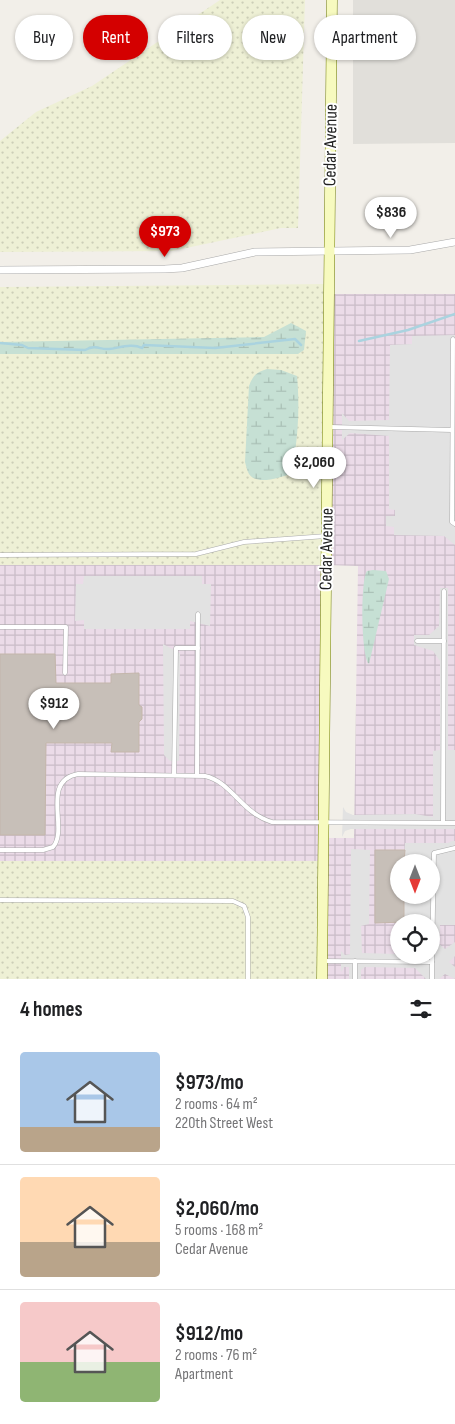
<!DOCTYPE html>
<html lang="en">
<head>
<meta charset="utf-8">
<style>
  :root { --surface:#fff; --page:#f6f6f6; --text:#202124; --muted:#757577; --line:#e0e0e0; --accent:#d40000 }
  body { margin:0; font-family:"Sofia Sans Condensed",sans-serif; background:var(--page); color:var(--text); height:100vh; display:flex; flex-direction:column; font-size:19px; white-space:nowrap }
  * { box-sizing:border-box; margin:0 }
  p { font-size:16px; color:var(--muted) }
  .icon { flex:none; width:28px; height:28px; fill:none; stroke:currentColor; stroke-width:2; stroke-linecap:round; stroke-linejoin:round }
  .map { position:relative; height:979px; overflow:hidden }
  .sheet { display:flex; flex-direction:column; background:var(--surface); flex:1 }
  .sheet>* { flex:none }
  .hud { position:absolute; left:15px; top:15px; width:425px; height:45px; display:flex; gap:10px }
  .needle { width:32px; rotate:180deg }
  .fabs { position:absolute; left:390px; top:854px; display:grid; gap:10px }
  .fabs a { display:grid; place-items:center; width:50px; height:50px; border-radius:50%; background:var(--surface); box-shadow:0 1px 4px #0004; font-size:25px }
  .price { position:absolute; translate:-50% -42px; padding:0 11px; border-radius:18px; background:#fff; color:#222; font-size:16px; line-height:32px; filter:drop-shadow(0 1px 2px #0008) }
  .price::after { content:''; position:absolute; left:50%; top:30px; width:15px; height:11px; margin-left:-8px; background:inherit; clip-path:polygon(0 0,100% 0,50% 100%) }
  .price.current { background:var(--accent); color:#fff }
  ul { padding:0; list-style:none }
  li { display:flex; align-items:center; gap:15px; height:125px; padding:0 20px }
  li+li { border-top:1px solid var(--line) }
  li span { display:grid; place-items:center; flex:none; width:140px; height:100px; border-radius:5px; color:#555 }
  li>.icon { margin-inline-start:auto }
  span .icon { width:60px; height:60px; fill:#fffc; stroke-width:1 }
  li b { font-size:21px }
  h2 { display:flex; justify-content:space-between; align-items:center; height:60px; padding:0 20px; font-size:21px }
  .chip { padding:0 18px; border-radius:22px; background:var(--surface); box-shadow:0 1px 4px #0004; font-size:18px; line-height:45px }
  .chip.current { background:var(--accent); color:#fff }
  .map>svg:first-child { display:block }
  .industrial { fill:url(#industrial-grid); fill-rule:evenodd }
  .airport { fill:#e1dfda }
  .farmland { fill:url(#farmland-dots) }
  .wetland { fill:url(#wetland-marsh) }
  .parking { fill:#e2e2e2 }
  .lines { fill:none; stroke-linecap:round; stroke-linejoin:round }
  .stream { stroke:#aad3df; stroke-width:2.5 }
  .building { fill:#c7bfb8; stroke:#c4b6ab }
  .lane-casing { stroke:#a9a9a9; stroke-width:5 }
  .street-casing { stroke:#a9a9a9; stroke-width:8 }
  .secondary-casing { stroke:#707d05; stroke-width:11 }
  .lane { stroke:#fff; stroke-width:4 }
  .street { stroke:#fff; stroke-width:7 }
  .secondary { stroke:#f7fabf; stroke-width:10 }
  .labels { text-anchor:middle; stroke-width:4; stroke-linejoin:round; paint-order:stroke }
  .street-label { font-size:18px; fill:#222; stroke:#fff }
</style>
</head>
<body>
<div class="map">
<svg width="455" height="979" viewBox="0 0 455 979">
  <defs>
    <pattern id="industrial-grid" width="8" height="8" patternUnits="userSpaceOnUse" patternTransform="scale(1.25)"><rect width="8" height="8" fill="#ebdbe8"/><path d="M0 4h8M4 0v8" fill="none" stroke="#c9bcc7"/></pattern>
    <pattern id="farmland-dots" width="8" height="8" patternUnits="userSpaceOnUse" patternTransform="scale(1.25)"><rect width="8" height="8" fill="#eef0d5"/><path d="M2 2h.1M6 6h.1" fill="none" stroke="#ccceb7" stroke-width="1.8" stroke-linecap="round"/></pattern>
    <pattern id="wetland-marsh" width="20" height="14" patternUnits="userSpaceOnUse" patternTransform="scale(1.25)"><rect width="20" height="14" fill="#c6e0d4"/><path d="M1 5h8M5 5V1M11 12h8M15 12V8" fill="none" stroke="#aac0b6"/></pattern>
  </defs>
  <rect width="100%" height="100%" fill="#f2efe9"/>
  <path class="industrial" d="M328,294H455V979H322L323,861H0V565H326ZM326,565L358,566L354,838H324ZM399,862H431V895H399ZM399,922H431V955H399Z"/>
  <path class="airport" d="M353,0H455V143L353,144Z"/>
  <g class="farmland">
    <path d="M220,0H305L298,228H281L172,251L0,252V141L36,112L92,86Z"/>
    <path d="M329,284L326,565H0V287Z"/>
    <path d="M0,861H323L322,979H0Z"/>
  </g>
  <g class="wetland">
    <path d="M291,323L306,331L304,350L298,354H0V342L264,337Z"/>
    <path d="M267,369L281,370L297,376C300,407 298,443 291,474C280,477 257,486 249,474C247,471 246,465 245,462L249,386C253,375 257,372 267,369Z"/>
    <path d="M373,570L386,571L389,579L369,664C361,659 360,580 367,571Z"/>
  </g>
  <g class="parking">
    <path d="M455,335V545L444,536L394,535V527L386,526V516H395V510L389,509V436L350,433L342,440V413L349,421L389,420L390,345L412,344V336Z"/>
    <path d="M84,576H202V584H211L210,626L190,621V629H84V620L75,621L76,584H83Z"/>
    <path d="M440,588H448V750H455V829H351L345,831L342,837L343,807L346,812L353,815L415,814L433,817V751L440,750V661L433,651L414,645V635H429L439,626Z"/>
    <path d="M163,644L180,653L179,761H170L164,755Z"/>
    <path d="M452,841H455V925H440L439,944L445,949L455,942V956L449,962L455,967V979L445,974L439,979H426L415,968L365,967L361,970V979H349V967H344L341,972V951L345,955L350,954L351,849L370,850L369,924L361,926L362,953L431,955V922H404V895H431V862H404L405,843H448Z"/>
  </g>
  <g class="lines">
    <g class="stream">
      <path d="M359,341L408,330L455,314"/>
      <path d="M0,343L22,345L28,348L85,350C97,344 99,350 109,349C119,348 132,343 142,348L144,345L215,348L295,339L301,345"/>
    </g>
  </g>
  <g class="building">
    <path d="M0,654H55L56,683H111V674L139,673V705L142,707V719L139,722V752H111L112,743H46L45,835H0Z"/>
    <path d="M375,850H405L404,862H399V895H404V922L375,923Z"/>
  </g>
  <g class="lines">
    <defs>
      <g id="lane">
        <path d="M453,339L452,522L455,524"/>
        <path d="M330,427L452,430"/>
        <path d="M0,555L196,554L244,542L326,536"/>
        <path d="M0,627H66L65,673"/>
        <path d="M417,641H444"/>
        <path d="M174,774L176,648H198"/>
        <path d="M197,774L198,614"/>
        <path d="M443,822L444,591"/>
        <path d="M0,850H43L53,847C69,829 40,781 78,774L205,776C232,782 241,813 272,822L455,823"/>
        <path d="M0,900L233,901L244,906L248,917V979"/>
        <path d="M322,961L432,962V979"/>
        <path d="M432,962L434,853L455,848"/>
        <path d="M355,979V961"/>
      </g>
      <path id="street" d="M0,270L165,269L182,268L255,252L410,250L455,242"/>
      <path id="secondary" d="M322,979L332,0"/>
    </defs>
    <use href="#lane" class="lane-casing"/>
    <use href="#street" class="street-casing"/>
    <use href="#secondary" class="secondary-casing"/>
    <use href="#lane" class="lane"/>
    <use href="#street" class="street"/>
    <use href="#secondary" class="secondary"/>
  </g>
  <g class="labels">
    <g class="street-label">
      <text transform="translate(330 145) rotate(-89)" y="6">Cedar Avenue</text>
      <text transform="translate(326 549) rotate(-89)" y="6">Cedar Avenue</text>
    </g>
  </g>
</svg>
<div class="fabs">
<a><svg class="needle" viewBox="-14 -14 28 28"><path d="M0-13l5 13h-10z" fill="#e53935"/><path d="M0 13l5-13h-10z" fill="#757577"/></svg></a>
<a><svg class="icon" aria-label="locate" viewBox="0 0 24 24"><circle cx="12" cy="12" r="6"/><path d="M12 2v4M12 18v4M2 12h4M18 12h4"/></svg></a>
</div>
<b class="price" style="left:391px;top:239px">$836</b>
<b class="price current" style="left:165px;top:258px">$973</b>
<b class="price" style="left:314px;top:489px">$2,060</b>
<b class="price" style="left:54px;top:730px">$912</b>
<div class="hud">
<a class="chip">Buy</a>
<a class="chip current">Rent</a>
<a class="chip">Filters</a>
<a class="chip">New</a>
<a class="chip">Apartment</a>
</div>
</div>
<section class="sheet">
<h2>4 homes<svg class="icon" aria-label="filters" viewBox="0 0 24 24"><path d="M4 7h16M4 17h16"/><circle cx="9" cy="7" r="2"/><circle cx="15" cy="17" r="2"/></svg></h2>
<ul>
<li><span style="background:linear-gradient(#a9c7e8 75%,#b9a48a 0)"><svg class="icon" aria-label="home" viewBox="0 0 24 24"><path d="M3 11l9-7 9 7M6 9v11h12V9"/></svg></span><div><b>$973/mo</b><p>2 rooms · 64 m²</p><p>220th Street West</p></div></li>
<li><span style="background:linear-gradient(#ffd9b3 65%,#b9a48a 0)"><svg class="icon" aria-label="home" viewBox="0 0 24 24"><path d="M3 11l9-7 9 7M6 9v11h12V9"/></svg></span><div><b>$2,060/mo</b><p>5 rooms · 168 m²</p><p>Cedar Avenue</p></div></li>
<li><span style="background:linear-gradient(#f6c9c9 60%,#8fb573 0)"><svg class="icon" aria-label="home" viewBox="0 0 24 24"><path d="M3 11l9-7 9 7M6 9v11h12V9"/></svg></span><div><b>$912/mo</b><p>2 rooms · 76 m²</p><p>Apartment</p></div></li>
</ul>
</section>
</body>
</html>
